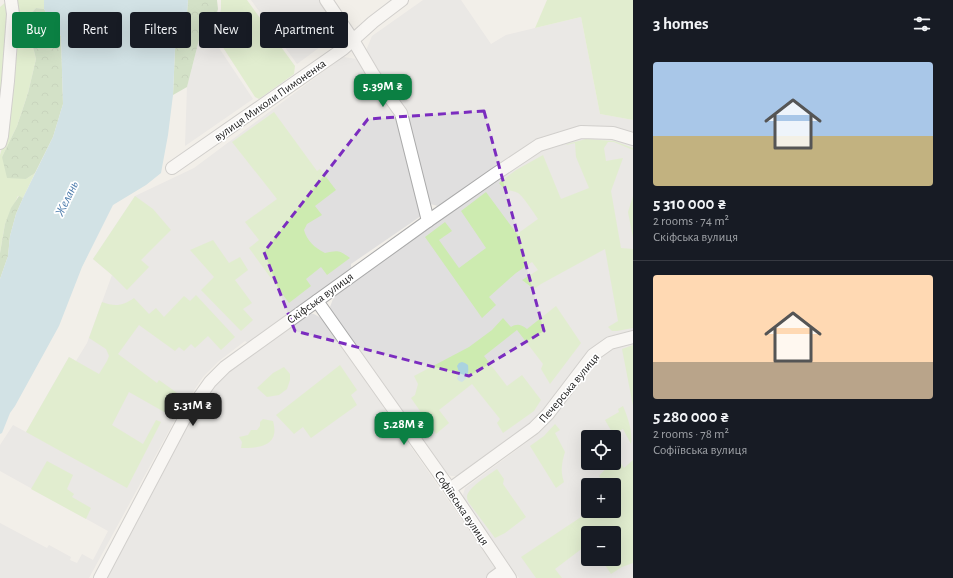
<!DOCTYPE html>
<html lang="en">
<head>
<meta charset="utf-8">
<style>
  :root { --surface:#171b24; --page:#242831; --text:#f1f3f6; --muted:#9ea1a6; --line:#363941; --accent:#0b8043 }
  body { margin:0; font-family:"Alegreya Sans",sans-serif; background:var(--page); color:var(--text); height:100vh; display:flex; flex-direction:column; font-size:15px; white-space:nowrap }
  * { box-sizing:border-box; margin:0 }
  p { font-size:13px; color:var(--muted) }
  .icon { flex:none; width:22px; height:22px; fill:none; stroke:currentColor; stroke-width:2; stroke-linecap:round; stroke-linejoin:round }
  .map { position:relative; flex:1; overflow:hidden }
  .details { display:flex; flex-direction:column; background:var(--surface); width:320px }
  .details>* { flex:none }
  .guide { position:absolute; left:12px; top:12px; width:380px; height:36px; display:flex; gap:8px }
  .controls { position:absolute; left:581px; top:430px; display:grid; gap:8px }
  .controls a { display:grid; place-items:center; width:40px; height:40px; border-radius:4px; background:var(--surface); box-shadow:0 4px 16px #0002; font-size:20px }
  .price { position:absolute; translate:-50% -34px; padding:0 9px; border-radius:8px; background:var(--accent); color:#fff; font-size:13px; line-height:26px; filter:drop-shadow(0 1px 2px #0008) }
  .price::after { content:''; position:absolute; left:50%; top:24px; width:12px; height:9px; margin-left:-6px; background:inherit; clip-path:polygon(0 0,100% 0,50% 100%) }
  .price.on { background:#222; color:#fff }
  ul { padding:0; list-style:none }
  li { display:grid; align-content:center; gap:8px; height:212px; padding:0 20px }
  li+li { border-top:1px solid var(--line) }
  li span { display:grid; place-items:center; height:124px; border-radius:4px; color:#555 }
  li>.icon { margin-inline-start:auto }
  span .icon { width:72px; height:72px; fill:#fffc; stroke-width:1 }
  li b { font-size:17px }
  h2 { display:flex; justify-content:space-between; align-items:center; height:48px; padding:0 20px; font-size:17px }
  .pill { padding:0 14px; border-radius:4px; background:var(--surface); box-shadow:0 4px 16px #0002; font-size:14px; line-height:36px }
  .pill.on { background:var(--accent); color:#fff }
  main { display:flex; flex:1; min-height:0 }
  .map>svg:first-child { display:block }
  .residential { fill:#e0dfdf; fill-rule:evenodd }
  .grass { fill:#cdebb0 }
  .forest { fill:url(#forest-crowns) }
  .water { fill:#aad3df }
  .lines { fill:none; stroke-linecap:round; stroke-linejoin:round }
  .street-casing { stroke:#a9a9a9; stroke-width:14 }
  .street { stroke:#fff; stroke-width:12 }
  .marked { fill:none; stroke:#7b2cbf; stroke-width:3; stroke-dasharray:8 5; stroke-linejoin:round }
  .labels { text-anchor:middle; stroke-width:3.5; stroke-linejoin:round; paint-order:stroke }
  .street-label { font-size:12px; fill:#222; stroke:#fff }
  .water-label { font-size:13px; font-style:italic; fill:#4a7aab; stroke:#fff }
</style>
</head>
<body>
<main>
<div class="map">
<svg width="633" height="578" viewBox="0 0 633 578">
  <defs>
    <pattern id="forest-crowns" width="20" height="18" patternUnits="userSpaceOnUse"><rect width="20" height="18" fill="#add19e"/><path d="M2 6a3 3 0 1 1 6 0M12 15a3 3 0 1 1 6 0" fill="none" stroke="#95b388"/></pattern>
  </defs>
  <rect width="100%" height="100%" fill="#f2efe9"/>
  <g class="residential">
    <path d="M251,0H319L342,31L297,64Z"/>
    <path d="M423,0H461L491,44L506,35L581,17L600,114L633,120V132L613,127L581,126L537,140L491,171L438,206L430,204L406,112L397,95L377,72L365,53L372,36Z"/>
    <path d="M203,24L253,99L185,146L187,87Z"/>
    <path d="M343,57L357,59L395,115L421,216L351,264V268L350,271L252,341L248,343L245,341L219,361L203,377L177,416L89,578H0V523L47,548L49,545L71,557L70,560L77,563L82,554L93,560L108,531L0,471V445L13,425L26,432L69,357L76,361L87,343L112,275L93,259L135,196L194,168Z"/>
    <path d="M582,138L612,139L633,146V332L607,338L589,350L559,389L543,410L530,423L459,476H451L444,471L333,316L330,307L333,299L338,291L431,224L541,150Z"/>
    <path d="M307,313L314,314L321,318L325,323L502,578H103L199,402L228,370Z"/>
    <path d="M633,343V577L630,578H519L466,504L463,495L465,488L538,434L553,417L598,359L613,348ZM588,437H614V463H588ZM588,485H614V511H588ZM588,533H614V559H588Z"/>
  </g>
  <g class="grass">
    <path d="M16,0H44V9L36,8L26,18L36,59L28,93L17,126L2,157L26,179L35,173L23,198L18,196L5,224L0,253V155L5,137Z"/>
    <path d="M221,0H247L295,66L294,74L259,99L255,97L215,35L221,9Z"/>
    <path d="M547,0H633V120L600,114L581,17L535,28Z"/>
    <path d="M7,1L10,9L0,113V7Z"/>
    <path d="M274,112L317,171L320,169L336,190L315,206L322,215L307,224L304,230C307,241 315,248 325,253C338,250 339,250 350,258L327,275L321,267L306,279L311,286L289,303L249,248L259,240L245,222L277,199L232,142Z"/>
    <path d="M586,139L614,141L633,148V150L614,142H608L604,148L606,161L623,158L611,191L621,248L633,249V328L617,331H612L608,327L618,321L605,249L541,284L534,289L522,280L538,270L532,262L516,273L489,297L496,305L482,318L425,237L445,222L452,231L439,240L459,268L486,248L461,211L486,192L517,234L538,219C534,213 523,196 518,193C509,189 506,192 499,183L516,170L543,155L561,199L589,188L576,157L575,143L566,145L567,144Z"/>
    <path d="M135,196L153,209L171,230L141,260L149,267L127,290L112,275L93,259Z"/>
    <path d="M633,196V238L628,212Z"/>
    <path d="M213,240L229,263L240,257L248,270L235,280L252,303L243,309L253,320L241,331L201,290L214,277L190,250Z"/>
    <path d="M196,295L235,337L221,350L208,336L195,348L191,344L184,351L179,347L175,351L139,325L118,354L157,383L159,380L180,395L166,413L129,392L112,425L143,444L156,420L161,422L127,488L26,432L69,357L99,374L107,361L109,356L106,349L89,338L102,302C115,307 123,306 134,298L149,314L156,308L164,317L184,296L190,301Z"/>
    <path d="M556,306L581,343L550,384L541,369L543,364L517,330L484,356L507,386L522,375L541,400L534,411L503,433L497,423L500,419L472,384L439,410L449,423L436,434L411,398L415,395L418,384L414,376L469,347L492,330L503,318L511,327C517,323 522,325 527,329Z"/>
    <path d="M633,345V406L622,349Z"/>
    <path d="M340,365L357,390L351,395L357,405L311,438L303,427L294,434L276,415Z"/>
    <path d="M284,367L290,374V380L287,389L279,395L267,397L257,388L273,373Z"/>
    <path d="M623,406C628,418 633,432 631,444L623,429L613,434L605,420L619,412L618,409Z"/>
    <path d="M263,419L273,421C280,446 260,448 241,448L242,442L239,437L248,435L251,430H257L260,426V422Z"/>
    <path d="M555,424L560,430L555,433L565,452C562,462 560,471 564,482L556,488L530,446L544,436Z"/>
    <path d="M617,457L624,468L633,460V563L622,567L611,574L601,559H614V533H588V544L555,569L562,578H536L521,557L590,511H614V485H606L599,476L611,463H614V459Z"/>
    <path d="M47,461L73,475L67,489L74,494L72,497L91,508L86,519L31,489Z"/>
    <path d="M497,469L504,479L503,484L526,517L505,533L495,538L469,503C468,501 467,499 467,497C467,488 490,474 497,469Z"/>
  </g>
  <g class="forest">
    <path d="M188,0H217L218,9L211,35L203,24L187,87L173,95L175,49L187,13Z"/>
    <path d="M36,8L44,9L61,36L63,104L53,137L35,173L26,179L7,178L2,157L17,126L28,93L36,59L26,18Z"/>
    <path d="M19,196L23,198L16,214L10,236L8,256L0,279V253L5,224L11,208Z"/>
  </g>
  <g class="water">
    <path d="M44,0H188L187,13L175,49L173,95L168,135L161,173L146,185L113,205L82,267L59,326L15,406L10,413L2,433L0,434V279L8,256L10,236L16,214L23,198L53,137L63,104L61,36L44,9Z"/>
    <path d="M462,362L465,363L468,365C469,372 468,378 462,382L459,381L457,379L459,372L457,366L459,363Z"/>
  </g>
  <g class="lines">
    <defs>
      <g id="street">
        <path d="M326,0L353,40L373,74L401,113L428,221"/>
        <path d="M0,143L2,136L8,81L13,14L11,0"/>
        <path d="M172,168L343,49L373,22L402,0"/>
        <path d="M317,301L450,489L510,578"/>
        <path d="M450,489L534,428L548,414L593,355L610,343L633,337"/>
        <path d="M100,578L184,419L210,382L225,367L428,221L494,175L539,145L581,132L613,133L633,139"/>
        <path d="M493,578L504,570"/>
      </g>
    </defs>
    <use href="#street" class="street-casing"/>
    <use href="#street" class="street"/>
  </g>
  <path d="M0 0H633V578H0ZM484,111L544,331L469,376L295,331L264,252L368,119Z" fill="#f2efe9" fill-opacity=".55" fill-rule="evenodd"/>
  <path class="marked" d="M484,111L544,331L469,376L295,331L264,252L368,119Z"/>
  <g class="labels">
    <g class="street-label">
      <text transform="translate(270 100) rotate(-35)" y="4">вулиця Миколи Пимоненка</text>
      <text transform="translate(320 298) rotate(-36)" y="4">Скіфська вулиця</text>
      <text transform="translate(569 388) rotate(-50)" y="4">Печерська вулиця</text>
      <text transform="translate(462 508) rotate(56)" y="4">Софіївська вулиця</text>
    </g>
    <g class="water-label">
      <text transform="translate(66 198) rotate(-64)" y="5">Желань</text>
    </g>
  </g>
</svg>
<div class="controls">
<a><svg class="icon" aria-label="locate" viewBox="0 0 24 24"><circle cx="12" cy="12" r="6"/><path d="M12 2v4M12 18v4M2 12h4M18 12h4"/></svg></a>
<a>+</a>
<a>−</a>
</div>
<b class="price" style="left:383px;top:108px">5.39M ₴</b>
<b class="price on" style="left:193px;top:427px">5.31M ₴</b>
<b class="price" style="left:404px;top:446px">5.28M ₴</b>
<div class="guide">
<a class="pill on">Buy</a>
<a class="pill">Rent</a>
<a class="pill">Filters</a>
<a class="pill">New</a>
<a class="pill">Apartment</a>
</div>
</div>
<section class="details">
<h2>3 homes<svg class="icon" aria-label="filters" viewBox="0 0 24 24"><path d="M4 7h16M4 17h16"/><circle cx="9" cy="7" r="2"/><circle cx="15" cy="17" r="2"/></svg></h2>
<ul>
<li><span style="background:linear-gradient(#a9c7e8 60%,#c2b280 0)"><svg class="icon" aria-label="home" viewBox="0 0 24 24"><path d="M3 11l9-7 9 7M6 9v11h12V9"/></svg></span><div><b>5 310 000 ₴</b><p>2 rooms · 74 m²</p><p>Скіфська вулиця</p></div></li>
<li><span style="background:linear-gradient(#ffd9b3 70%,#b9a48a 0)"><svg class="icon" aria-label="home" viewBox="0 0 24 24"><path d="M3 11l9-7 9 7M6 9v11h12V9"/></svg></span><div><b>5 280 000 ₴</b><p>2 rooms · 78 m²</p><p>Софіївська вулиця</p></div></li>
</ul>
</section>
</main>
</body>
</html>
